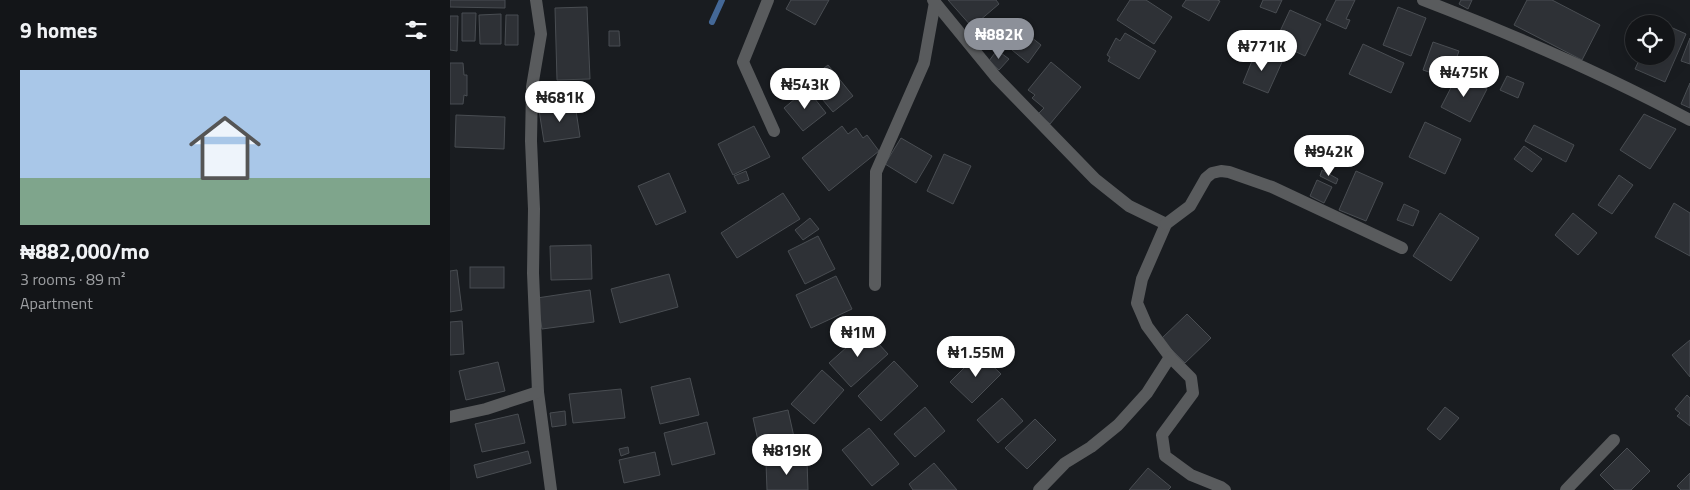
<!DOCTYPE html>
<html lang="en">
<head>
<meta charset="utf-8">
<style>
  :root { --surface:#131518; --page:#202225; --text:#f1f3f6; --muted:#9d9fa2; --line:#323437; --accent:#8c9099 }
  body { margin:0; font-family:"Titillium Web",sans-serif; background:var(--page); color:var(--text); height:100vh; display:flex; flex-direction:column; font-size:19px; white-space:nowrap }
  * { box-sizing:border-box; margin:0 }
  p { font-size:16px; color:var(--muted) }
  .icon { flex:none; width:28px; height:28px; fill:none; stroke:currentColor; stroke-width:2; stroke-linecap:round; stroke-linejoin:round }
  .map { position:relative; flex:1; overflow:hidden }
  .side { display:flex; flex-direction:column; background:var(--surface); width:450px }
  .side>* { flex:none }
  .fabs { position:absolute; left:1175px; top:15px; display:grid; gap:10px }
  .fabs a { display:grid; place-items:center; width:50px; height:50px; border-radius:50%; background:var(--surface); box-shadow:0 5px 20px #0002,0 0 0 1px var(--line); font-size:25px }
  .price { position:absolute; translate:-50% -42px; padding:0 11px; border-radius:18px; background:#fff; color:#222; font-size:16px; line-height:32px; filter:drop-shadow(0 1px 2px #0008) }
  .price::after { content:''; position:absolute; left:50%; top:30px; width:15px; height:11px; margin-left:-8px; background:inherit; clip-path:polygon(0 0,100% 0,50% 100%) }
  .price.active { background:var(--accent); color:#fff }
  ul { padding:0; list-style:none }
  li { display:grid; align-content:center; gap:10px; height:265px; padding:0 20px }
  li span { display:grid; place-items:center; height:155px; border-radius:0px; color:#555 }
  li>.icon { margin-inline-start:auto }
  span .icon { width:90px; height:90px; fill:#fffc; stroke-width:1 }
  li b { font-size:21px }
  h2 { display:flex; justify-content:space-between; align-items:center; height:60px; padding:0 20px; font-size:21px }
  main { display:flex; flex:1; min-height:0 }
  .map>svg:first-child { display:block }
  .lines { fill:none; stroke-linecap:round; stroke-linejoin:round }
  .stream { stroke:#446897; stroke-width:6 }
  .building { fill:#2e3136; stroke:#494d52 }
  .minor { stroke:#595b5d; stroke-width:12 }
</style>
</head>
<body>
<main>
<section class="side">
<h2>9 homes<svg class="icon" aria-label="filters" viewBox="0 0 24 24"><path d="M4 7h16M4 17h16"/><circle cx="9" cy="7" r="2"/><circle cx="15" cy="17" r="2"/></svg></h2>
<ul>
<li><span style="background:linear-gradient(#a9c7e8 70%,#7fa58c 0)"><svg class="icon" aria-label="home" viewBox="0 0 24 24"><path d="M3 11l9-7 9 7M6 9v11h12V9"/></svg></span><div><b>₦882,000/mo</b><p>3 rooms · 89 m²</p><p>Apartment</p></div></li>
</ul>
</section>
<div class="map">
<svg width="1240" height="490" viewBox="0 0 1240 490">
  <rect width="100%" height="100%" fill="#191c20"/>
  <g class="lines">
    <path class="stream" d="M262,22L272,0"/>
  </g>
  <g class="building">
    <path d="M0,0H55V8L0,7Z"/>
    <path d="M341,0H379L365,25L336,9Z"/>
    <path d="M498,0H546L549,4L522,27Z"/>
    <path d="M680,0H696L722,17L704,44L667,20Z"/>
    <path d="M736,0H767L770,1L759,21L732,6Z"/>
    <path d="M813,0H832L826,13L810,7Z"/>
    <path d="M886,0H905L896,19L900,20L896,29L876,20Z"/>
    <path d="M1011,0H1022L1018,9L1009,4Z"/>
    <path d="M1077,0H1102L1150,25L1132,60L1064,25Z"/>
    <path d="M137,7L140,79L107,80L105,8Z"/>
    <path d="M948,7L976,18L961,56L933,45Z"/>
    <path d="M840,10L871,24L855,56L825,42Z"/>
    <path d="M12,13H26L25,41H12Z"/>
    <path d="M51,14V44H30L29,15Z"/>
    <path d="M56,15H68V45H55Z"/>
    <path d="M0,16H8L7,51L0,50Z"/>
    <path d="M1216,25L1236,34L1215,82L1185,69L1191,56H1216Z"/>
    <path d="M159,31H169L170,46H159Z"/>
    <path d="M576,33L591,45L578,63L562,50Z"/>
    <path d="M675,33L706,51L689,79L658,61L660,57L657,55L666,38L670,41Z"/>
    <path d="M1240,38V64L1231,61Z"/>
    <path d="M983,42L1009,51L999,79L973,70Z"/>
    <path d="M913,44L954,63L941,93L899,74Z"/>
    <path d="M547,50L559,59L549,70L539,61Z"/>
    <path d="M806,51L832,62L818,93L793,83Z"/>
    <path d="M601,62L631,87L600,124L588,114L594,108L582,98L585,95L578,90Z"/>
    <path d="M0,63H13L14,75H17V96L14,95L13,104H0Z"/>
    <path d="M378,65L403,96L383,112L357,81Z"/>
    <path d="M1008,74L1037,89L1020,122L991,107Z"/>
    <path d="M1057,76L1074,83L1068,98L1050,90Z"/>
    <path d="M1240,83V108L1231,104Z"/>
    <path d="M357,89L376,113L353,131L334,108Z"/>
    <path d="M125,104L130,137L94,142L89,110Z"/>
    <path d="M1194,114L1226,129L1200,169L1170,150Z"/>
    <path d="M6,115L55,117L54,149L5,147Z"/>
    <path d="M975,122L1011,139L995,174L959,157Z"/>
    <path d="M1084,125L1124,145L1116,162L1075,141Z"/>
    <path d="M304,126L320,157L283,175L268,144Z"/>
    <path d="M392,126L398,134L406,128L413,138L417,135L429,151L379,191L352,158Z"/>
    <path d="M451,138L482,156L466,183L435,164Z"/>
    <path d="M1074,146L1092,159L1082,172L1064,159Z"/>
    <path d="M494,154L521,166L503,204L477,191Z"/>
    <path d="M872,170L888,179L886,184L870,176Z"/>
    <path d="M296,171L299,180L288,184L284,176Z"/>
    <path d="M906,171L933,183L916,221L889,210Z"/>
    <path d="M219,173L236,212L206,225L188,186Z"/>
    <path d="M1169,175L1183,185L1162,214L1148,205Z"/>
    <path d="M867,180L882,187L874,203L860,196Z"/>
    <path d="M333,193L350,219L287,258L271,233Z"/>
    <path d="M1224,203L1240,213V256L1205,237Z"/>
    <path d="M954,204L969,211L963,226L947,220Z"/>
    <path d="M990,213L1029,238L1001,281L963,256Z"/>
    <path d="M1123,213L1147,233L1128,255L1105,235Z"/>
    <path d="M360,218L369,229L353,240L345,230Z"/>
    <path d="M368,236L385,269L355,284L338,251Z"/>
    <path d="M141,245L142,279L101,280L100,246Z"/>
    <rect x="20" y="267" width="34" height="21"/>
    <path d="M7,270L12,310L0,312V271Z"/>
    <path d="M219,274L228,307L170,323L161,289Z"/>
    <path d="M386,276L402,309L361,328L346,295Z"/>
    <path d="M140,290L144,322L92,329L87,298Z"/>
    <path d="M737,314L761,338L735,363L711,339Z"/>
    <path d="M12,321L14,354L0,355V322Z"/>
    <path d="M416,330L438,354L401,387L379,363Z"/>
    <path d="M1240,340V377L1222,355Z"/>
    <path d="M529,353L551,374L522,403L500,382Z"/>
    <path d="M444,361L468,386L431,421L408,396Z"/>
    <path d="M48,362L55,391L16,400L9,371Z"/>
    <path d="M372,370L394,390L364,424L341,404Z"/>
    <path d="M240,378L249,415L210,424L201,387Z"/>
    <path d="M171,389L175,418L123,423L119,394Z"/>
    <path d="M1237,395L1240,398V426L1227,416L1230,413L1225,409Z"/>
    <path d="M552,398L573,421L548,443L527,420Z"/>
    <path d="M475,407L495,431L465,457L444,434Z"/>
    <path d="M995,407L1009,418L990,440L977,429Z"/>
    <path d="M338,410L346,446L311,454L303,418Z"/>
    <path d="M115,411L116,425L102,427L100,413Z"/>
    <path d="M68,414L75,443L32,452L25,424Z"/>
    <path d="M585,419L606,440L577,469L555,448Z"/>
    <path d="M257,422L265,454L222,465L214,433Z"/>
    <path d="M419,428L449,464L422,486L392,450Z"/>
    <path d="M178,447L179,453L171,456L169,449Z"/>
    <path d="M1177,448L1200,471L1181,490H1165L1150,475Z"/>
    <path d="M78,451L81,463L27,478L24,465Z"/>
    <path d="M205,452L210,475L174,483L169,460Z"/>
    <path d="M357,461L358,490H317L316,463Z"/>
    <path d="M484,463L507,490H463L459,484Z"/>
    <path d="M698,468L721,487L718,490H679Z"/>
    <path d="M1240,473V490H1231L1227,486Z"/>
  </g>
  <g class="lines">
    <g class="minor">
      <path d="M86,0L91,34L82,87L81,141L84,209L83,273L88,392L101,490"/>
      <path d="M318,0L293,62L324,131"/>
      <path d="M483,0L546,77L645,179L679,206L716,224L692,279L687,303L697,326L720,357L741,378L743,393L712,435L715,456L741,475L771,487L775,490"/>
      <path d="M973,0C1064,35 1154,74 1240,120"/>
      <path d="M716,224L740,206L756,178L762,173L771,171L779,172L822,187L952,248"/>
      <path d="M425,285L426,172L474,63L485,2"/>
      <path d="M0,417L36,409L88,392"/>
      <path d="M589,490L615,463L641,447L668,425L697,393L720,357"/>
      <path d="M1116,490L1164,440"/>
    </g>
  </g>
</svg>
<div class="fabs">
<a><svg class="icon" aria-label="locate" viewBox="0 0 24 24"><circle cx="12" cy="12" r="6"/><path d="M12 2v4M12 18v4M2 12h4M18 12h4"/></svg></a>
</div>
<b class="price active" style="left:549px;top:60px">₦882K</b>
<b class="price" style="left:812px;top:72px">₦771K</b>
<b class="price" style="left:1014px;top:98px">₦475K</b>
<b class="price" style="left:355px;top:110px">₦543K</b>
<b class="price" style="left:110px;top:123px">₦681K</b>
<b class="price" style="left:879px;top:177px">₦942K</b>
<b class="price" style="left:408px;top:358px">₦1M</b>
<b class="price" style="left:526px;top:378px">₦1.55M</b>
<b class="price" style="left:337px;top:476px">₦819K</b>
</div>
</main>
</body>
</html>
